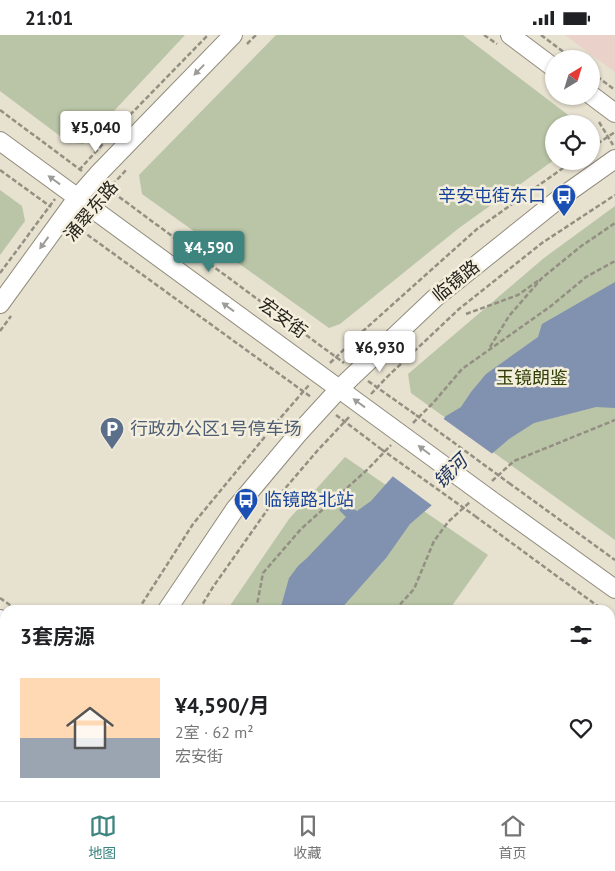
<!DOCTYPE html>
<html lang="zh">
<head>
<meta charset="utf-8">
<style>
  :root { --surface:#fff; --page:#f6f6f6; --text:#202124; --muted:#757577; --line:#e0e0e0; --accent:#3e8580 }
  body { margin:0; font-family:"PT Sans","Noto Sans SC",sans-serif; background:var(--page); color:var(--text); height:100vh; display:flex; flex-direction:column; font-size:19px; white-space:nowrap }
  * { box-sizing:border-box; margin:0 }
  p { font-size:16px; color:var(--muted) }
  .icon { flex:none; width:28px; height:28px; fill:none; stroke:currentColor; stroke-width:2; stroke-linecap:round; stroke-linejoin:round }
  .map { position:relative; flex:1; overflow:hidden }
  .drawer { position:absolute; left:0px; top:570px; width:615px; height:196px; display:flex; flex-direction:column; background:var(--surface); border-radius:15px 15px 0 0; box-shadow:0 1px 4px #0004 }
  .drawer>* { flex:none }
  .needle { width:32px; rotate:38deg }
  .tools { position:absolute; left:545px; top:15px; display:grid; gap:10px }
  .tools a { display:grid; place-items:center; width:55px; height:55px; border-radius:50%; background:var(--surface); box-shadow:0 1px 4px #0004; font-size:25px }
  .price { position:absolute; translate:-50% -42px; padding:0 11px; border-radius:5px; background:#fff; color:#222; font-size:16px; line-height:32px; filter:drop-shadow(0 1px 2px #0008) }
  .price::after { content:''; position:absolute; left:50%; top:30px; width:15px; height:11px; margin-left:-8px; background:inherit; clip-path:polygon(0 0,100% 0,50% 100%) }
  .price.on { background:var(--accent); color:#fff }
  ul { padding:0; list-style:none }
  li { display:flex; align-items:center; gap:15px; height:125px; padding:0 20px }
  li+li { border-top:1px solid var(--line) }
  li span { display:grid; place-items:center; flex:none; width:140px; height:100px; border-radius:0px; color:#555 }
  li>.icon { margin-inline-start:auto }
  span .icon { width:60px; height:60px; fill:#fffc; stroke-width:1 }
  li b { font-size:21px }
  h2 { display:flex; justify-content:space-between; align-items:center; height:60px; padding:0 20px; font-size:21px }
  .status { display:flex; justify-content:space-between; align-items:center; height:35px; padding:0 25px; background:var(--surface); direction:ltr }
  .status svg { height:14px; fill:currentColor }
  .tabs { display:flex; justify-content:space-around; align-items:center; height:70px; border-top:1px solid var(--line); background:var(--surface); font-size:14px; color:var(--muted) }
  .tabs a { display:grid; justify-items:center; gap:2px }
  .tabs .on { color:var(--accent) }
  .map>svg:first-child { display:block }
  .commercial { fill:#ead1ca }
  .green { fill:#b9c5a6 }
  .water { fill:#8191b0 }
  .pier { fill:#e7e1d0 }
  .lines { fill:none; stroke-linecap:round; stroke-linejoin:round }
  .tertiary-casing { stroke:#918c7c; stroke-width:20 }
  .path { stroke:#938f82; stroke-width:2.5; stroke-dasharray:5 2.5; stroke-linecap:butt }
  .tertiary { stroke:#fff; stroke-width:18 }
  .tertiary-bridge-casing { stroke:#918c7c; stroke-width:20; stroke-linecap:butt }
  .path-bridge { stroke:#938f82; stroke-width:2.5; stroke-dasharray:5 2.5; stroke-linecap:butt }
  .tertiary-bridge { stroke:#fff; stroke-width:18 }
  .oneway { fill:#9d9c99 }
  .labels { text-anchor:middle; stroke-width:5; stroke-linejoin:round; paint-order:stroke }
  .transit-label { font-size:18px; fill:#164399; stroke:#f4eedd; text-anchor:end }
  .street-label { font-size:18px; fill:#25231d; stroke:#f4eedd }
  .park-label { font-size:18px; fill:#324107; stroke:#f4eedd }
  .service-label { font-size:18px; fill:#4e5e75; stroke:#f4eedd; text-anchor:start }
  .water-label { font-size:19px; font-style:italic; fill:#20355f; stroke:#f4eedd }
</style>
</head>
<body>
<div class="status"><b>21:01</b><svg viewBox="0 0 49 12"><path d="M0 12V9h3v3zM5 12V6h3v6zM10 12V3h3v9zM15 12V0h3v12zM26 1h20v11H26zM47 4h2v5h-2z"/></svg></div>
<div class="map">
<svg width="615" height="766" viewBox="0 0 615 766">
  <rect width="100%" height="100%" fill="#e7e1d0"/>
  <path class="commercial" d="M565,0H615V37Z"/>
  <g class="green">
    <path d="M0,0H185L83,109L68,107L0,56Z"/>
    <path d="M276,0H463L580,89H554V125L459,193L340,289L329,293L142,159L139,140Z"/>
    <path d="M0,155L22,171L25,186L0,220Z"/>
    <path d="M615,171V505L411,358L408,339L544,223Z"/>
    <path d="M345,422L488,520L449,575H227L289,484Z"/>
    <path d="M122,761H321L318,766H120Z"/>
  </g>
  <g class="water">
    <path d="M615,247V373L596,372L534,388L509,404L410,489L386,523L340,575H280L289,543L298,531L307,523L346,482L339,475L345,469L357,476L371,466L446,381L461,372L471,357L486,339L538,302L542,289Z"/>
    <path d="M177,761H241L238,766H175Z"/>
  </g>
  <path class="pier" d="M441,382L494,420L434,472L391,440Z"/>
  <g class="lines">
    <defs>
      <g id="tertiary">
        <path d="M510,0L554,33"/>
        <path d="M591,60L615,78"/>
        <path d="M0,106L398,397"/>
        <path d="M0,269L77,163L100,137L233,0"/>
        <path d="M491,465L615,554"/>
        <path d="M167,575L235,474L297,400L339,354L435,263L560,163L615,124"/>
        <path d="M0,584L5,588"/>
        <path d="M245,761L252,766"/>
        <path d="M64,766L66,761"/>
      </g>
    </defs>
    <use href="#tertiary" class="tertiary-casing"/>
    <g class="path">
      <path d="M484,0L497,9"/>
      <path d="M541,0L573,24"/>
      <path d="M247,9L256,0"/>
      <path d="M591,37L615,55"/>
      <path d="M567,61L578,69"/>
      <path d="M0,75L82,136"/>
      <path d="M599,87L613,110"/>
      <path d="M591,113L615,97"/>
      <path d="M0,135L51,172"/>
      <path d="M79,135L126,84L208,0"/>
      <path d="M107,153L344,328"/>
      <path d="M102,161L127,134"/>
      <path d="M76,190L85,198L311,362"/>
      <path d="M0,238L55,164"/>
      <path d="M466,279L518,260L539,245"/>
      <path d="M0,296L11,281"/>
      <path d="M490,312L509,281L542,243L580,212L615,188"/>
      <path d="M330,328L363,296L477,194L573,126"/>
      <path d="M368,346L416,380"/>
      <path d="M371,359L386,343L459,274L542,208L615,160"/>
      <path d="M336,380L381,414"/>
      <path d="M413,388L433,368L462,334L551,271L586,242L615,226"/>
      <path d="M492,446L514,426L615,385"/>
      <path d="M509,448L615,525"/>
      <path d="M475,481L603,575"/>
      <path d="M0,563L17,575"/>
      <path d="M138,575L193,489L282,381L309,350"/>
      <path d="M199,575L213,552L270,471L318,415L350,381"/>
      <path d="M256,575L263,538L301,494L368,434L391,410"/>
      <path d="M395,575L414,554L434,506L448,487L470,467"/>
      <path d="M610,580L615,584"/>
      <path d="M220,761L226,766"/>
      <path d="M275,761L281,766"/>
      <path d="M39,766L41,761"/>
      <path d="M91,766L94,761"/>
      <path d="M152,766L156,761"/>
    </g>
    <use href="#tertiary" class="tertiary"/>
    <defs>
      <path id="tertiary-bridge" d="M398,397L491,465"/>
    </defs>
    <use href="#tertiary-bridge" class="tertiary-bridge-casing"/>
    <g class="path-bridge">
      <path d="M416,380L509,448"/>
      <path d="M381,414L475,481"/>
    </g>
    <use href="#tertiary-bridge" class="tertiary-bridge"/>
  </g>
  <defs><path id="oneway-solid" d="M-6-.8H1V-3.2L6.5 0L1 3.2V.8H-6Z" transform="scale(1.25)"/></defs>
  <g class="oneway">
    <use href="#oneway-solid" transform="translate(199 35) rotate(134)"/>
    <use href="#oneway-solid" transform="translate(54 145) rotate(-144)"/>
    <use href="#oneway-solid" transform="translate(44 208) rotate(126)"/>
    <use href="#oneway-solid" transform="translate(228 272) rotate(-144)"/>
    <use href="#oneway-solid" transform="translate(359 368) rotate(-144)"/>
    <use href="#oneway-solid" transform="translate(424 415) rotate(-143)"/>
  </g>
  <defs>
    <symbol id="bus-pin" viewBox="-11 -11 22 30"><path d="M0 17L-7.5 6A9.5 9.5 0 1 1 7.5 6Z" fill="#1a4fb4" stroke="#f4eedd"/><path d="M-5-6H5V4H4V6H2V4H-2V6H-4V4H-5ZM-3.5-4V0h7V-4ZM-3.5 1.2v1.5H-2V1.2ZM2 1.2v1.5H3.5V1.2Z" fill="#fff"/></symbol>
    <symbol id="parking-pin" viewBox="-11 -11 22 30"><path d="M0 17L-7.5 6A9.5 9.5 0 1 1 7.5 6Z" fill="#5c6f8a" stroke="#f4eedd"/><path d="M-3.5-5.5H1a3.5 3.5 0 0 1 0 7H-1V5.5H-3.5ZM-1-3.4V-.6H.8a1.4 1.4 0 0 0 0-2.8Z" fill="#fff"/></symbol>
  </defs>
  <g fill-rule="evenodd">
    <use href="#bus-pin" x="550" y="147" width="28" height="38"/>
    <use href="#parking-pin" x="98" y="380" width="28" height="38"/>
    <use href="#bus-pin" x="232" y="451" width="28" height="38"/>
  </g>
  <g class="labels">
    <g class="transit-label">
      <text x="546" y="167">辛安屯街东口</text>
      <text x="264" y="471" text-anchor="start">临镜路北站</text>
    </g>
    <g class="street-label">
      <text transform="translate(91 176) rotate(-50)" y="6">涌翠东路</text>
      <text transform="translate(456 246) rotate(-39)" y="6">临镜路</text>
      <text transform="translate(283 283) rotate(36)" y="6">宏安街</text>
    </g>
    <g class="park-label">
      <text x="532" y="349">玉镜朗鉴</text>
    </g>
    <g class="service-label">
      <text x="130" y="400">行政办公区1号停车场</text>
    </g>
    <g class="water-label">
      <text transform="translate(450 436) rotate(-44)" y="7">镜河</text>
    </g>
  </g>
</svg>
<div class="tools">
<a><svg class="needle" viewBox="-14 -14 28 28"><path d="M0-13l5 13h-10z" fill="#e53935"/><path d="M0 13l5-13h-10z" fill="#757577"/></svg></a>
<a><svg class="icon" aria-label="locate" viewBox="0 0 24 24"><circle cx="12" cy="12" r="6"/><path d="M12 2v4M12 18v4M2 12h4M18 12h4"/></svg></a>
</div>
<b class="price" style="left:96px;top:118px">¥5,040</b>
<b class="price on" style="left:209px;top:238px">¥4,590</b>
<b class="price" style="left:380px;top:338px">¥6,930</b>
<section class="drawer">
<h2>3套房源<svg class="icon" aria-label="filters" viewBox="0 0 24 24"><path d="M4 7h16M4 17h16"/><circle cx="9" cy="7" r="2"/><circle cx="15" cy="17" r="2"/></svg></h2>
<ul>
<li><span style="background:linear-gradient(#ffd9b3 60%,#9aa5b1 0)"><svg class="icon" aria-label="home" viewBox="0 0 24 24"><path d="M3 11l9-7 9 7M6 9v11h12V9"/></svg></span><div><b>¥4,590/月</b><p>2室 · 62 m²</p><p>宏安街</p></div><svg class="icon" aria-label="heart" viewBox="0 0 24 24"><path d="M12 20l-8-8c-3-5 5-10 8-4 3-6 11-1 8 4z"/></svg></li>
</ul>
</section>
</div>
<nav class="tabs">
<a class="on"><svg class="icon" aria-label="map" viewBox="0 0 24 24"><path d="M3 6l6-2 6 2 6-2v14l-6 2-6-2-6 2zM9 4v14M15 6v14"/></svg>地图</a>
<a><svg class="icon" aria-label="saved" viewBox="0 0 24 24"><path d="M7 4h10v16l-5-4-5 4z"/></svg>收藏</a>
<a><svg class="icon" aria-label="home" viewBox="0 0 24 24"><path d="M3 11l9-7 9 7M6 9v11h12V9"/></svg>首页</a>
</nav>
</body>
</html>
